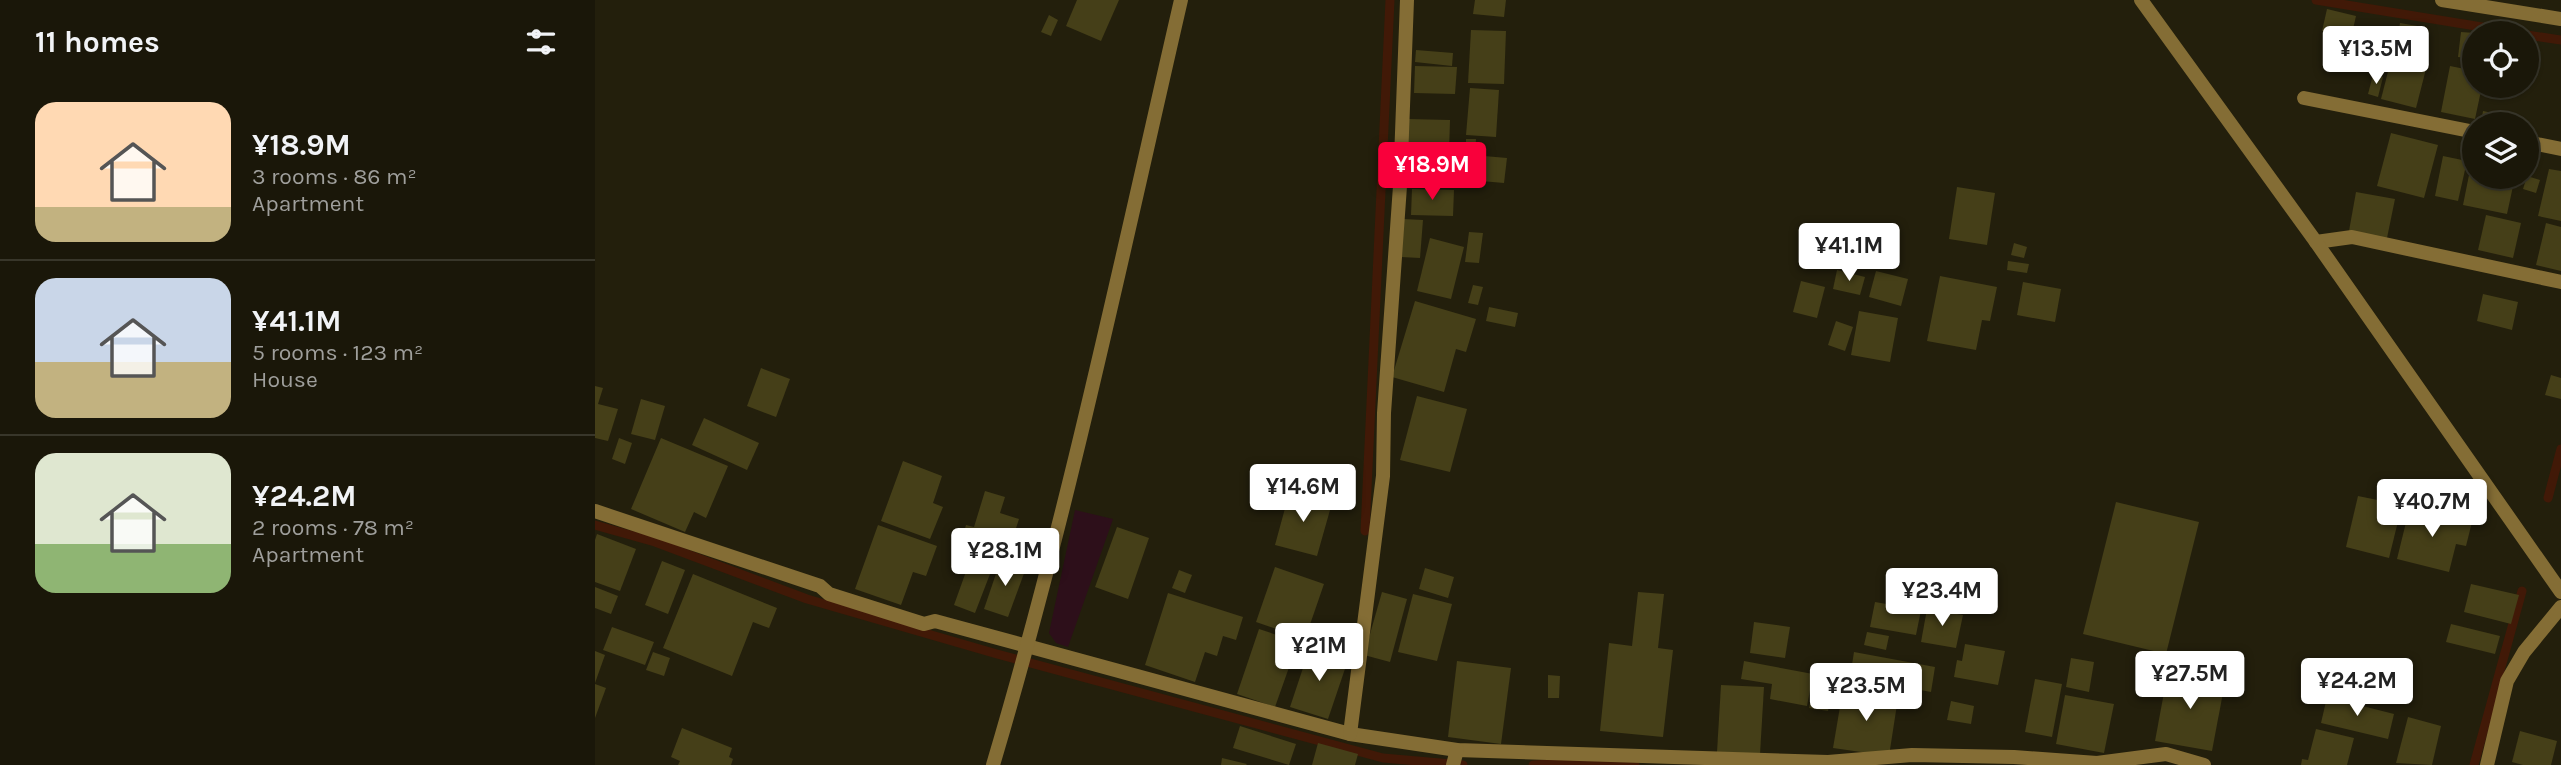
<!DOCTYPE html>
<html lang="en">
<head>
<meta charset="utf-8">
<style>
  :root { --surface:#1a1709; --page:#232012; --text:#f1f3f6; --muted:#9f9f9c; --line:#38362a; --accent:#f9003b }
  body { margin:0; font-family:Karla,sans-serif; background:var(--page); color:var(--text); height:100vh; display:flex; flex-direction:column; font-size:26px; white-space:nowrap }
  * { box-sizing:border-box; margin:0 }
  p { font-size:23px; color:var(--muted) }
  .icon { flex:none; width:38px; height:38px; fill:none; stroke:currentColor; stroke-width:2; stroke-linecap:round; stroke-linejoin:round }
  .map { position:relative; flex:1; overflow:hidden }
  .side { display:flex; flex-direction:column; background:var(--surface); width:595px }
  .side>* { flex:none }
  .buttons { position:absolute; left:1867px; top:21px; display:grid; gap:14px }
  .buttons a { display:grid; place-items:center; width:77px; height:77px; border-radius:50%; background:var(--surface); box-shadow:0 2px 5px #0004,0 0 0 2px var(--line); font-size:35px }
  .price { position:absolute; translate:-50% -60px; padding:0 16px; border-radius:7px; background:#fff; color:#222; font-size:23px; line-height:46px; filter:drop-shadow(0 2px 4px #0008) }
  .price::after { content:''; position:absolute; left:50%; top:42px; width:21px; height:16px; margin-left:-10px; background:inherit; clip-path:polygon(0 0,100% 0,50% 100%) }
  .price.selected { background:var(--accent); color:#fff }
  ul { padding:0; list-style:none }
  li { display:flex; align-items:center; gap:21px; height:175px; padding:0 35px }
  li+li { border-top:2px solid var(--line) }
  li span { display:grid; place-items:center; flex:none; width:196px; height:140px; border-radius:21px; color:#555 }
  li>.icon { margin-inline-start:auto }
  span .icon { width:84px; height:84px; fill:#fffc; stroke-width:1 }
  li b { font-size:30px }
  h2 { display:flex; justify-content:space-between; align-items:center; height:84px; padding:0 35px; font-size:30px }
  main { display:flex; flex:1; min-height:0 }
  .map>svg:first-child { display:block }
  .green { fill:#2d0f1a }
  .lines { fill:none; stroke-linecap:round; stroke-linejoin:round }
  .stream { stroke:#411907; stroke-width:9 }
  .building { fill:#453f18 }
  .minor { stroke:#846d35; stroke-width:14 }
  .tertiary { stroke:#846d35; stroke-width:14 }
</style>
</head>
<body>
<main>
<section class="side">
<h2>11 homes<svg class="icon" aria-label="filters" viewBox="0 0 24 24"><path d="M4 7h16M4 17h16"/><circle cx="9" cy="7" r="2"/><circle cx="15" cy="17" r="2"/></svg></h2>
<ul>
<li><span style="background:linear-gradient(#ffd9b3 75%,#c2b280 0)"><svg class="icon" aria-label="home" viewBox="0 0 24 24"><path d="M3 11l9-7 9 7M6 9v11h12V9"/></svg></span><div><b>¥18.9M</b><p>3 rooms · 86 m²</p><p>Apartment</p></div></li>
<li><span style="background:linear-gradient(#c9d6e8 60%,#c2b280 0)"><svg class="icon" aria-label="home" viewBox="0 0 24 24"><path d="M3 11l9-7 9 7M6 9v11h12V9"/></svg></span><div><b>¥41.1M</b><p>5 rooms · 123 m²</p><p>House</p></div></li>
<li><span style="background:linear-gradient(#dfe7d0 65%,#8fb573 0)"><svg class="icon" aria-label="home" viewBox="0 0 24 24"><path d="M3 11l9-7 9 7M6 9v11h12V9"/></svg></span><div><b>¥24.2M</b><p>2 rooms · 78 m²</p><p>Apartment</p></div></li>
</ul>
</section>
<div class="map">
<svg width="1966" height="765" viewBox="0 0 1966 765">
  <rect width="100%" height="100%" fill="#231f0c"/>
  <path class="green" d="M480,510L518,519L473,647L461,643L454,633Z"/>
  <g class="lines">
    <g class="stream">
      <path d="M1721,0L1924,33"/>
      <path d="M1932,35L1966,40"/>
      <path d="M1953,498L1966,449"/>
      <path d="M0,525L60,542L212,599L402,654L788,758L868,765"/>
      <path d="M770,531L795,0"/>
      <path d="M938,765L990,762L1040,765"/>
      <path d="M1879,765L1927,591"/>
    </g>
  </g>
  <g class="building">
    <path d="M482,0H524L506,41L471,26Z"/>
    <path d="M880,0H911L909,17L878,14Z"/>
    <path d="M1732,9L1761,16L1756,38L1727,31Z"/>
    <path d="M454,15L463,20L456,36L446,32Z"/>
    <path d="M1805,23L1828,27L1824,51L1801,48Z"/>
    <path d="M876,30L911,31L909,84L873,83Z"/>
    <path d="M1866,32L1880,33V59L1863,57Z"/>
    <path d="M821,50L858,53L857,66L820,62Z"/>
    <path d="M1796,60L1831,69L1821,108L1786,99Z"/>
    <path d="M820,66L862,67L860,94L819,93Z"/>
    <path d="M1855,66L1880,71V86H1887L1880,119L1846,112Z"/>
    <path d="M1778,75L1788,77L1783,97L1773,94Z"/>
    <path d="M875,88L904,90L901,137L871,135Z"/>
    <path d="M1888,111L1902,114L1900,124H1886Z"/>
    <path d="M812,119L855,120L853,184L809,182Z"/>
    <path d="M1796,133L1843,145L1829,198L1782,186Z"/>
    <path d="M871,139H881L880,154H871Z"/>
    <path d="M1878,155L1880,177H1920L1912,214L1868,205Z"/>
    <path d="M889,156L912,158L909,183L886,181Z"/>
    <path d="M1848,156L1872,161L1863,201L1840,196Z"/>
    <path d="M1954,169L1966,171V221L1943,216Z"/>
    <path d="M1932,176L1945,180L1941,193L1928,189Z"/>
    <path d="M1362,187L1400,193L1392,245L1354,239Z"/>
    <path d="M817,189L859,190L858,216L816,215Z"/>
    <path d="M1761,192L1800,199L1792,238L1754,231Z"/>
    <path d="M1891,215L1926,223L1918,258L1883,250Z"/>
    <path d="M808,219L828,220L825,258L806,257Z"/>
    <path d="M1951,223L1966,227V271L1941,265Z"/>
    <path d="M874,232L888,233L884,263L870,262Z"/>
    <path d="M835,238L869,247L856,299L822,291Z"/>
    <path d="M1419,243L1432,247L1429,258L1416,255Z"/>
    <path d="M1413,261L1434,264L1432,273L1412,270Z"/>
    <path d="M1242,270L1270,277L1265,295L1238,289Z"/>
    <path d="M1281,271L1313,279L1306,306L1274,297Z"/>
    <path d="M1345,276L1402,287L1395,321L1387,320L1381,350L1332,341Z"/>
    <path d="M1206,281L1230,287L1222,318L1198,312Z"/>
    <path d="M1428,282L1466,289L1460,322L1422,315Z"/>
    <path d="M878,285L888,287L883,305L873,303Z"/>
    <path d="M1888,294L1923,302L1917,330L1882,321Z"/>
    <path d="M820,301L881,319L871,352L861,349L849,392L797,377Z"/>
    <path d="M894,307L923,313L920,327L891,321Z"/>
    <path d="M1264,311L1303,318L1295,362L1256,355Z"/>
    <path d="M1241,321L1258,327L1250,351L1233,345Z"/>
    <path d="M166,368L195,379L181,417L152,406Z"/>
    <path d="M1956,375L1966,378V399L1950,395Z"/>
    <path d="M0,386L8,388L3,404L23,409L13,441L0,438Z"/>
    <path d="M822,396L872,409L855,472L805,460Z"/>
    <path d="M46,399L70,406L60,440L36,434Z"/>
    <path d="M109,418L164,443L152,470L97,445Z"/>
    <path d="M24,438L37,443L30,464L17,459Z"/>
    <path d="M66,438L133,466L111,518L99,512L90,532L36,509Z"/>
    <path d="M308,461L347,476L338,503L348,507L335,539L286,521Z"/>
    <path d="M695,490L728,500L726,507L735,510L722,556L680,545Z"/>
    <path d="M390,491L410,497L405,513L424,519L414,550L368,535L371,525L379,527Z"/>
    <path d="M1763,496L1807,505L1794,558L1751,547Z"/>
    <path d="M1521,502L1604,522L1571,654L1488,634Z"/>
    <path d="M1815,506L1877,522L1871,546L1861,544L1854,572L1802,559Z"/>
    <path d="M283,525L342,546L331,576L318,572L306,605L260,589Z"/>
    <path d="M522,527L554,538L533,599L500,587Z"/>
    <path d="M2,534L41,549L25,591L0,582V540Z"/>
    <path d="M406,559L431,568L413,617L389,609Z"/>
    <path d="M67,561L90,570L73,614L50,605Z"/>
    <path d="M373,566L395,574L380,613L359,605Z"/>
    <path d="M680,567L729,584L710,639L661,622Z"/>
    <path d="M830,568L859,577L853,598L824,589Z"/>
    <path d="M584,570L597,575L590,593L577,588Z"/>
    <path d="M98,574L182,608L174,628L158,622L137,676L68,648Z"/>
    <path d="M1876,584L1924,595L1916,624L1869,612Z"/>
    <path d="M0,587L23,596L16,614L0,608Z"/>
    <path d="M787,592L812,599L795,662L769,655Z"/>
    <path d="M1043,592L1069,594L1063,648L1078,650L1068,737L1005,731L1014,643L1037,646Z"/>
    <path d="M573,593L648,617L641,640L628,636L622,656L610,652L600,682L550,665Z"/>
    <path d="M818,594L857,604L842,661L803,652Z"/>
    <path d="M1280,602L1326,610L1321,635L1275,627Z"/>
    <path d="M1332,609L1368,615L1361,648L1326,642Z"/>
    <path d="M1159,622L1195,627L1190,658L1155,653Z"/>
    <path d="M1856,624L1905,636L1900,654L1851,642Z"/>
    <path d="M17,627L59,642L50,665L8,650Z"/>
    <path d="M664,629L703,642L680,707L642,694Z"/>
    <path d="M1272,632L1294,636L1291,650L1269,645Z"/>
    <path d="M1370,644L1410,651L1403,685L1359,677L1362,660L1367,661Z"/>
    <path d="M715,647L753,660L733,719L695,707Z"/>
    <path d="M0,651L10,655L0,683Z"/>
    <path d="M58,652L75,658L69,676L51,670Z"/>
    <path d="M1259,652L1340,667L1336,692L1255,677Z"/>
    <path d="M1476,658L1499,662L1494,692L1471,687Z"/>
    <path d="M862,661L916,668L906,744L853,737Z"/>
    <path d="M1149,661L1218,674L1212,706L1175,699L1177,684L1146,679Z"/>
    <path d="M1222,668L1240,671L1233,711L1214,708Z"/>
    <path d="M1573,671L1630,682L1617,751L1560,741Z"/>
    <path d="M953,675L965,676L964,698H953Z"/>
    <path d="M1440,679L1467,684L1457,737L1430,732Z"/>
    <path d="M0,684L11,688L0,718Z"/>
    <path d="M1126,685L1169,687L1165,754L1122,752Z"/>
    <path d="M1248,689L1303,698L1294,756L1238,748Z"/>
    <path d="M1470,695L1519,704L1509,753L1461,744Z"/>
    <path d="M1732,697L1799,714L1793,739L1726,723Z"/>
    <path d="M1356,701L1379,706L1376,724L1352,720Z"/>
    <path d="M1813,717L1846,726L1837,765L1801,763Z"/>
    <path d="M645,726L701,744L694,765L638,748Z"/>
    <path d="M87,728L137,748L134,757L138,759L136,765H83L85,761L76,757Z"/>
    <path d="M1721,729L1759,738L1752,765H1706L1707,759L1713,760Z"/>
    <path d="M1925,731L1962,741L1956,765H1928L1917,762Z"/>
    <path d="M723,743L763,754L760,765H717Z"/>
    <path d="M627,758L652,764L651,765H626Z"/>
  </g>
  <g class="lines">
    <g class="minor">
      <path d="M1847,0L1966,19"/>
      <path d="M1709,98L1880,132"/>
      <path d="M1932,142L1966,149"/>
      <path d="M1721,242L1757,237L1966,282"/>
      <path d="M0,511L225,586L234,594L329,624L340,621L755,734L862,750L1233,762L1317,755L1419,757L1502,763L1571,754L1609,765"/>
      <path d="M755,734L788,476L789,413L805,186L812,0"/>
      <path d="M398,765C473,513 527,256 586,0"/>
      <path d="M858,765L862,750"/>
      <path d="M1892,765L1912,681L1929,652L1966,607"/>
    </g>
    <path class="tertiary" d="M1546,0L1721,242L1966,592"/>
  </g>
</svg>
<div class="buttons">
<a><svg class="icon" aria-label="locate" viewBox="0 0 24 24"><circle cx="12" cy="12" r="6"/><path d="M12 2v4M12 18v4M2 12h4M18 12h4"/></svg></a>
<a><svg class="icon" aria-label="layers" viewBox="0 0 24 24"><path d="M12 4l9 5-9 5-9-5zM3 14l9 5 9-5"/></svg></a>
</div>
<b class="price" style="left:1781px;top:86px">¥13.5M</b>
<b class="price selected" style="left:837px;top:202px">¥18.9M</b>
<b class="price" style="left:1254px;top:283px">¥41.1M</b>
<b class="price" style="left:708px;top:524px">¥14.6M</b>
<b class="price" style="left:1837px;top:539px">¥40.7M</b>
<b class="price" style="left:410px;top:588px">¥28.1M</b>
<b class="price" style="left:1347px;top:628px">¥23.4M</b>
<b class="price" style="left:724px;top:683px">¥21M</b>
<b class="price" style="left:1595px;top:711px">¥27.5M</b>
<b class="price" style="left:1762px;top:718px">¥24.2M</b>
<b class="price" style="left:1271px;top:723px">¥23.5M</b>
</div>
</main>
</body>
</html>
